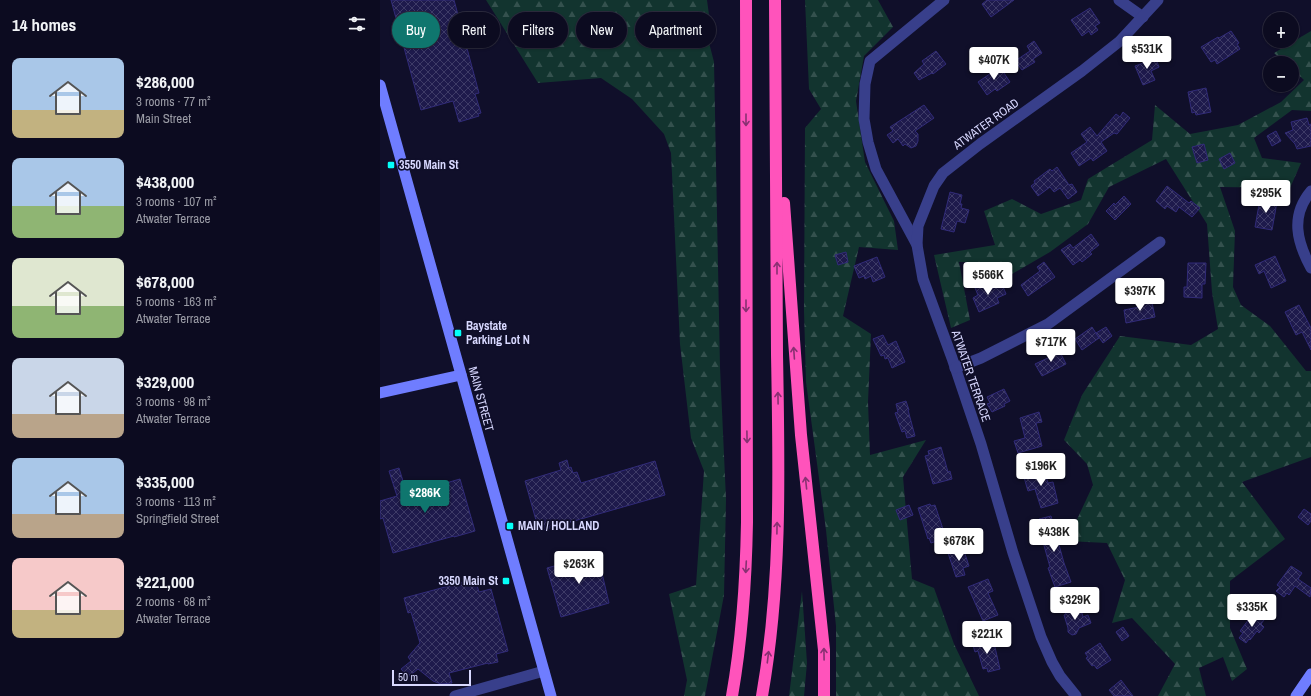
<!DOCTYPE html>
<html lang="en">
<head>
<meta charset="utf-8">
<style>
  :root { --surface:#0c0b20; --page:#151429; --text:#f1f3f6; --muted:#9a9ba5; --line:#2c2b3e; --accent:#0f766e }
  body { margin:0; font-family:"Archivo Narrow",sans-serif; background:var(--page); color:var(--text); height:100vh; display:flex; flex-direction:column; font-size:15px; white-space:nowrap }
  * { box-sizing:border-box; margin:0 }
  p { font-size:13px; color:var(--muted) }
  .icon { flex:none; width:22px; height:22px; fill:none; stroke:currentColor; stroke-width:2; stroke-linecap:round; stroke-linejoin:round }
  .map { position:relative; flex:1; overflow:hidden }
  .drawer { display:flex; flex-direction:column; background:var(--surface); width:380px }
  .drawer>* { flex:none }
  .guide { position:absolute; left:12px; top:12px; width:380px; height:36px; display:flex; gap:8px }
  .buttons { position:absolute; left:883px; top:12px; display:grid; gap:8px }
  .buttons a { display:grid; place-items:center; width:36px; height:36px; border-radius:50%; background:var(--surface); box-shadow:0 1px 3px #0004,0 0 0 1px var(--line); font-size:20px }
  .scale { position:absolute; left:12px; bottom:10px; width:79px; box-sizing:border-box; padding-left:4px; border:2px solid #d8d8ff; border-top:0; font-size:11px; line-height:14px; white-space:nowrap; color:#d8d8ff; -webkit-text-stroke:3px #100f2a; paint-order:stroke }
  .price { position:absolute; translate:-50% -34px; padding:0 9px; border-radius:4px; background:#fff; color:#222; font-size:13px; line-height:26px; filter:drop-shadow(0 1px 2px #0008) }
  .price::after { content:''; position:absolute; left:50%; top:24px; width:12px; height:9px; margin-left:-6px; background:inherit; clip-path:polygon(0 0,100% 0,50% 100%) }
  .price.on { background:var(--accent); color:#fff }
  ul { padding:0; list-style:none }
  li { display:flex; align-items:center; gap:12px; height:100px; padding:0 12px }
  li span { display:grid; place-items:center; flex:none; width:112px; height:80px; border-radius:8px; color:#555 }
  li>.icon { margin-inline-start:auto }
  span .icon { width:48px; height:48px; fill:#fffc; stroke-width:1 }
  li b { font-size:17px }
  h2 { display:flex; justify-content:space-between; align-items:center; height:48px; padding:0 12px; font-size:17px }
  .tag { padding:0 14px; border-radius:18px; background:var(--surface); box-shadow:0 1px 3px #0004,0 0 0 1px var(--line); font-size:14px; line-height:36px }
  .tag.on { background:var(--accent); color:#fff }
  main { display:flex; flex:1; min-height:0 }
  .map>svg:first-child { display:block }
  .forest { fill:url(#forest-firs) }
  .building { fill:url(#building-cross-hatch); stroke:#312b79 }
  .lines { fill:none; stroke-linecap:round; stroke-linejoin:round }
  .minor { stroke:#383f8b; stroke-width:11 }
  .secondary { stroke:#6f7dff; stroke-width:11 }
  .motorway { stroke:#ff53bb; stroke-width:12 }
  .oneway { stroke:#883172 }
  .poi-dot { fill:#04fff9; stroke:#100f2a; stroke-width:1.5 }
  .labels { text-anchor:middle; stroke-width:3.5; stroke-linejoin:round; paint-order:stroke }
  .street-label { font-size:12px; fill:#d8d8ff; stroke:#100f2a }
  .poi-label { font-size:12px; font-weight:bold; fill:#d8d8ff; stroke:#100f2a; text-anchor:start }
</style>
</head>
<body>
<main>
<section class="drawer">
<h2>14 homes<svg class="icon" aria-label="filters" viewBox="0 0 24 24"><path d="M4 7h16M4 17h16"/><circle cx="9" cy="7" r="2"/><circle cx="15" cy="17" r="2"/></svg></h2>
<ul>
<li><span style="background:linear-gradient(#a9c7e8 65%,#c2b280 0)"><svg class="icon" aria-label="home" viewBox="0 0 24 24"><path d="M3 11l9-7 9 7M6 9v11h12V9"/></svg></span><div><b>$286,000</b><p>3 rooms · 77 m²</p><p>Main Street</p></div></li>
<li><span style="background:linear-gradient(#a9c7e8 60%,#8fb573 0)"><svg class="icon" aria-label="home" viewBox="0 0 24 24"><path d="M3 11l9-7 9 7M6 9v11h12V9"/></svg></span><div><b>$438,000</b><p>3 rooms · 107 m²</p><p>Atwater Terrace</p></div></li>
<li><span style="background:linear-gradient(#dfe7d0 60%,#8fb573 0)"><svg class="icon" aria-label="home" viewBox="0 0 24 24"><path d="M3 11l9-7 9 7M6 9v11h12V9"/></svg></span><div><b>$678,000</b><p>5 rooms · 163 m²</p><p>Atwater Terrace</p></div></li>
<li><span style="background:linear-gradient(#c9d6e8 70%,#b9a48a 0)"><svg class="icon" aria-label="home" viewBox="0 0 24 24"><path d="M3 11l9-7 9 7M6 9v11h12V9"/></svg></span><div><b>$329,000</b><p>3 rooms · 98 m²</p><p>Atwater Terrace</p></div></li>
<li><span style="background:linear-gradient(#a9c7e8 70%,#b9a48a 0)"><svg class="icon" aria-label="home" viewBox="0 0 24 24"><path d="M3 11l9-7 9 7M6 9v11h12V9"/></svg></span><div><b>$335,000</b><p>3 rooms · 113 m²</p><p>Springfield Street</p></div></li>
<li><span style="background:linear-gradient(#f6c9c9 65%,#c2b280 0)"><svg class="icon" aria-label="home" viewBox="0 0 24 24"><path d="M3 11l9-7 9 7M6 9v11h12V9"/></svg></span><div><b>$221,000</b><p>2 rooms · 68 m²</p><p>Atwater Terrace</p></div></li>
</ul>
</section>
<div class="map">
<svg width="931" height="696" viewBox="0 0 931 696">
  <defs>
    <pattern id="forest-firs" width="22" height="20" patternUnits="userSpaceOnUse"><rect width="22" height="20" fill="#12342f"/><path d="M5 1l3.5 6h-7zM16 11l3.5 6h-7z" fill="#34514e"/></pattern>
    <pattern id="building-cross-hatch" width="8" height="8" patternUnits="userSpaceOnUse"><rect width="8" height="8" fill="#1e1a4c"/><path d="M0 0l8 8M0 8l8-8" fill="none" stroke="#3e3b67"/></pattern>
  </defs>
  <rect width="100%" height="100%" fill="#100f2a"/>
  <g class="forest">
    <path d="M106,0H327L329,15L327,35L334,62L340,367L346,499L344,595L325,696H304L307,680L289,594L316,585L324,471L311,438L300,344L291,153L284,134L252,99L221,78L158,83Z"/>
    <path d="M425,0H498L513,27L484,56L476,101L485,162L514,221L518,250L479,247L463,316L491,334L488,402L490,455L546,440L523,477L532,579L554,588L574,644L599,696H456V626L446,530L426,382L424,311L425,128L441,109L429,89Z"/>
    <path d="M931,31V111L912,110L874,138L882,158L921,163L910,188L840,187L855,231L853,287L861,305L890,326L926,371H931V457L862,482L905,539L850,581V628L867,669L852,681L843,657L819,668L826,696H778L795,664L752,618L732,623L745,580L727,543L687,541L713,485L707,464L684,440L702,395L740,336L811,345L838,329L832,292L827,224L786,159L729,187L708,224L670,252L625,278L610,262H579L590,320L571,328L554,255L615,245L604,211L632,199L661,214L701,200L708,179L772,140L775,105L810,134L858,125L901,102L924,80L912,69V63H905L894,53Z"/>
    <path d="M422,591L427,663L424,696H409Z"/>
  </g>
  <g class="building">
    <path d="M11,0H74L99,93L95,94L101,113L98,114L99,116L79,122L73,101L41,110Z"/>
    <path d="M607,0H634L611,17L602,4Z"/>
    <path d="M710,8L720,23L715,26L718,30L711,35L709,31L702,36L691,20Z"/>
    <path d="M851,31L859,43L857,44L860,49L837,64L835,60L831,62L821,47L838,37L839,38Z"/>
    <path d="M654,41L662,53L653,59L655,62L642,70L635,61L650,51L647,46Z"/>
    <path d="M556,51L566,64L553,74L552,73L539,80L534,73L544,64L542,61Z"/>
    <path d="M774,54L779,67L771,71L775,80L763,85L755,66L766,62L765,58Z"/>
    <path d="M620,67L630,82L617,91L615,89L607,95L598,82Z"/>
    <path d="M826,88L831,112L816,115L815,112L812,113L808,92Z"/>
    <path d="M544,105L554,118L535,131L538,134V141L536,146L531,148L525,144L523,146L518,139L513,143L507,135L513,131L510,127Z"/>
    <path d="M743,112L750,118L737,134L734,133L721,142L727,151L713,161L711,158L699,166L691,153L707,142L701,134L710,127L717,136L736,114L740,117Z"/>
    <path d="M927,118L929,125L931,124V146L917,149L915,144L905,133L913,130L911,122Z"/>
    <path d="M896,131L901,141L892,146L887,136Z"/>
    <path d="M824,144L828,160L817,163L812,147Z"/>
    <path d="M850,153L855,163L844,169L839,159Z"/>
    <path d="M677,167L689,185L692,184L697,192L688,199L680,188L674,192L670,187L658,196L651,186L655,183L654,181L670,169L672,171Z"/>
    <path d="M787,186L809,203L811,201L820,208L812,217L799,207L796,212L787,206L785,209L776,201Z"/>
    <path d="M570,192L582,195L580,204H582L581,208L589,210L585,223L577,221L574,232L561,229Z"/>
    <path d="M744,196L751,204L735,220L726,211L734,203L735,205Z"/>
    <path d="M880,199L897,202L892,230L875,227Z"/>
    <path d="M711,234L719,245L710,252L712,254L702,262L700,260L693,265L681,250L690,244L693,248Z"/>
    <path d="M466,252L468,262L458,265L455,255Z"/>
    <path d="M895,256L906,281L891,288L884,271L879,274L875,265Z"/>
    <path d="M497,257L505,277L493,282L491,276L485,279L484,276L479,278L474,266Z"/>
    <path d="M664,262L675,277L648,296L641,285L660,271L657,267Z"/>
    <path d="M808,263H826L825,284H822V298L804,297V287H807Z"/>
    <path d="M608,282L611,289L622,284L626,294L617,298L619,303L599,312L593,298L598,295L595,288Z"/>
    <path d="M771,298L775,317L746,323L744,310L759,307L758,301Z"/>
    <path d="M919,305L931,328V350L922,332L916,335L905,312Z"/>
    <path d="M712,327L719,338L702,350L695,339Z"/>
    <path d="M726,327L732,336L723,343L716,333Z"/>
    <path d="M503,335L508,345L516,341L525,362L512,368L508,358L505,359L504,355L501,356L493,339Z"/>
    <path d="M678,348L686,364L662,376L655,364L672,356L670,352Z"/>
    <path d="M624,389L630,401L624,404L625,406L612,412L607,404L610,403L607,397Z"/>
    <path d="M526,401L529,410H528L535,436L527,438L525,431L522,432L515,413L518,412L516,404Z"/>
    <path d="M659,412L662,422L656,423L662,446L638,453L634,441L645,438L640,418Z"/>
    <path d="M561,447L568,472L570,471L572,479L553,484L545,456L549,455L548,451Z"/>
    <path d="M187,460L189,468L191,467L193,473L197,472L201,483L275,461L285,495L159,531L145,481L181,470L179,463Z"/>
    <path d="M663,467L668,483L673,482L678,503L661,508L655,489L648,491L643,474Z"/>
    <path d="M19,468L27,494L80,479L95,531L74,537V536L13,553L3,518L0,519V501L17,496L9,471Z"/>
    <path d="M550,504L551,506L555,505L566,538L551,543L549,538L548,539L538,508Z"/>
    <path d="M529,505L533,515L520,520L516,510Z"/>
    <path d="M924,509L931,514V521L928,525L918,517Z"/>
    <path d="M671,516L684,563L691,582L675,587L668,568L670,567L660,531H662L659,519Z"/>
    <path d="M583,548L589,566L583,568L585,575L576,577L568,553Z"/>
    <path d="M217,552L229,603L181,617L167,568L200,559V557Z"/>
    <path d="M911,566L922,573L918,579L931,588L930,597L915,586L909,595L907,593L904,597L896,591L900,587L897,585Z"/>
    <path d="M95,579L99,592L111,589L128,651L116,654L118,662L108,664V663L69,673L72,683L61,684L53,681L38,669L28,677L21,669L31,661L28,657L40,643L31,612L28,613L24,598Z"/>
    <path d="M608,579L613,591L608,593L618,615L603,621L588,587Z"/>
    <path d="M693,608L694,611L696,610L698,615L702,613L703,617L708,615L711,623L699,628L696,634L692,635L688,632V628L684,615L686,614L684,610Z"/>
    <path d="M876,613L884,620L881,624L884,627L879,633L877,631L870,640L869,639L866,643L859,638L863,633L860,631L869,619L870,620Z"/>
    <path d="M743,627L749,636L742,641L736,632Z"/>
    <path d="M605,638L607,645L614,643L620,669L608,672L607,668L603,669L598,651L595,652L592,642Z"/>
    <path d="M720,643L731,660L717,669L714,665L712,666L706,658L708,657L705,653Z"/>
    <path d="M741,680L753,696H734L729,690Z"/>
  </g>
  <g class="lines">
    <g class="minor">
      <path d="M564,0L490,61L485,84L484,119L488,142L496,169L537,245L543,279L572,358L601,444L633,553L661,637L672,662L680,676L696,696"/>
      <path d="M739,0L763,17"/>
      <path d="M931,191C910,216 917,242 931,268"/>
      <path d="M537,245L538,226L554,186L563,173L600,144L702,71L740,41L778,0"/>
      <path d="M575,368L601,358L668,324L780,242"/>
      <path d="M75,696L164,671"/>
    </g>
    <g class="secondary">
      <path d="M0,85L171,696"/>
      <path d="M0,393L81,375"/>
      <path d="M916,696L931,674"/>
    </g>
    <g class="motorway">
      <path d="M404,203L421,435L444,650V696"/>
      <path d="M352,696C362,639 366,580 367,522L366,0"/>
      <path d="M382,696C402,583 399,468 397,354C396,236 396,118 395,0"/>
    </g>
  </g>
  <defs><path id="oneway-shaft" d="M-6 0H5M1.5-3L5.5 0L1.5 3" fill="none" stroke-width="1.6" stroke-linecap="round" stroke-linejoin="round"/></defs>
  <g class="oneway">
    <use href="#oneway-shaft" transform="translate(366 120) rotate(90)"/>
    <use href="#oneway-shaft" transform="translate(397 268) rotate(-90)"/>
    <use href="#oneway-shaft" transform="translate(366 306) rotate(90)"/>
    <use href="#oneway-shaft" transform="translate(414 353) rotate(-94)"/>
    <use href="#oneway-shaft" transform="translate(398 398) rotate(-91)"/>
    <use href="#oneway-shaft" transform="translate(367 437) rotate(89)"/>
    <use href="#oneway-shaft" transform="translate(426 483) rotate(-96)"/>
    <use href="#oneway-shaft" transform="translate(397 528) rotate(-89)"/>
    <use href="#oneway-shaft" transform="translate(366 567) rotate(93)"/>
    <use href="#oneway-shaft" transform="translate(444 654) rotate(-91)"/>
    <use href="#oneway-shaft" transform="translate(388 657) rotate(-83)"/>
  </g>
  <g class="poi-dot">
    <rect x="7" y="161" width="8" height="8" rx="2"/>
    <rect x="74" y="329" width="8" height="8" rx="2"/>
    <rect x="126" y="522" width="8" height="8" rx="2"/>
    <rect x="122" y="577" width="8" height="8" rx="2"/>
  </g>
  <g class="labels">
    <g class="street-label">
      <text transform="translate(606 124) rotate(-36)" y="4">ATWATER ROAD</text>
      <text transform="translate(591 376) rotate(71)" y="4">ATWATER TERRACE</text>
      <text transform="translate(101 399) rotate(75)" y="4">MAIN STREET</text>
    </g>
    <g class="poi-label">
      <text x="19" y="169">3550 Main St</text>
      <text x="86" y="330">Baystate<tspan x="86" dy="14">Parking Lot N</tspan></text>
      <text x="138" y="530">MAIN / HOLLAND</text>
      <text x="118" y="585" text-anchor="end">3350 Main St</text>
    </g>
  </g>
</svg>
<div class="buttons">
<a>+</a>
<a>−</a>
</div>
<div class="scale">50 m</div>
<b class="price" style="left:767px;top:70px">$531K</b>
<b class="price" style="left:614px;top:81px">$407K</b>
<b class="price" style="left:886px;top:214px">$295K</b>
<b class="price" style="left:608px;top:296px">$566K</b>
<b class="price" style="left:760px;top:312px">$397K</b>
<b class="price" style="left:671px;top:363px">$717K</b>
<b class="price" style="left:661px;top:487px">$196K</b>
<b class="price on" style="left:45px;top:514px">$286K</b>
<b class="price" style="left:674px;top:553px">$438K</b>
<b class="price" style="left:579px;top:562px">$678K</b>
<b class="price" style="left:199px;top:585px">$263K</b>
<b class="price" style="left:695px;top:621px">$329K</b>
<b class="price" style="left:872px;top:628px">$335K</b>
<b class="price" style="left:607px;top:655px">$221K</b>
<div class="guide">
<a class="tag on">Buy</a>
<a class="tag">Rent</a>
<a class="tag">Filters</a>
<a class="tag">New</a>
<a class="tag">Apartment</a>
</div>
</div>
</main>
</body>
</html>
